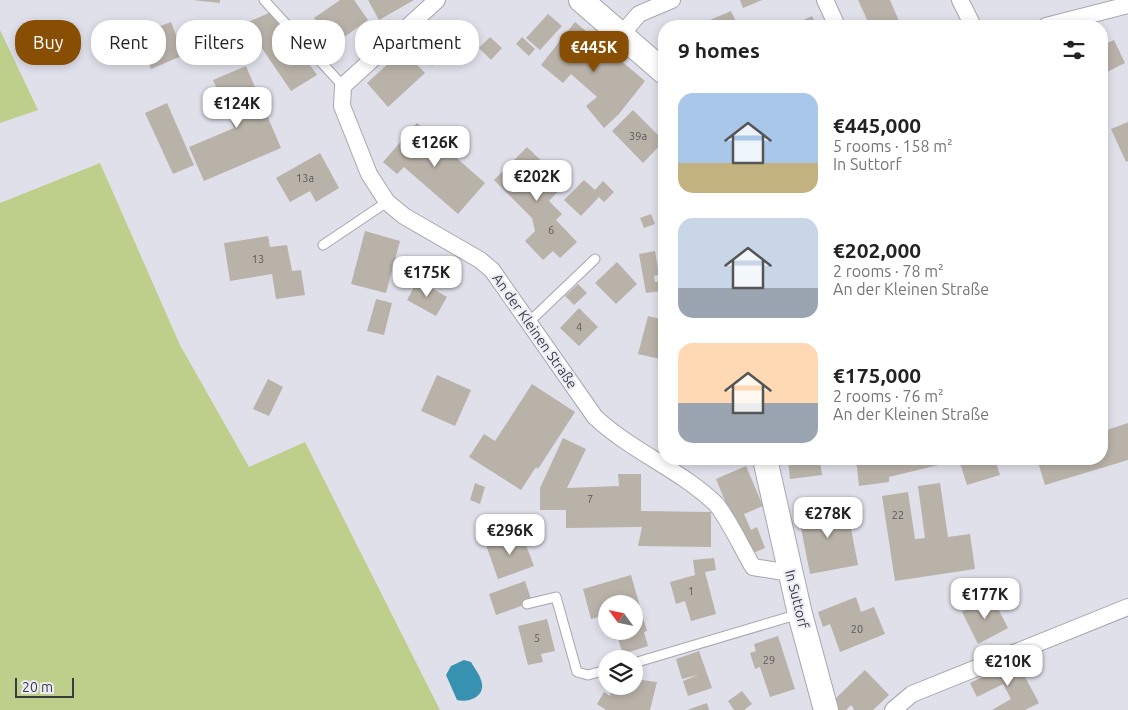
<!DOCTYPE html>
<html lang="en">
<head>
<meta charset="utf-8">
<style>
  :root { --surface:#fff; --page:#f6f6f6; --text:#222; --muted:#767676; --accent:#884f04 }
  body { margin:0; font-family:Ubuntu,sans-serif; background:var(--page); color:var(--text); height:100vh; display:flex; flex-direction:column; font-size:19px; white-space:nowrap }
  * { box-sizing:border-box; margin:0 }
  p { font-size:16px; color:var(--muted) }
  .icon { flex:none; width:28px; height:28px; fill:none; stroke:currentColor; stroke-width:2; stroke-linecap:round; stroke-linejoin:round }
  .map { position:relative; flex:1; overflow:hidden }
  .details { position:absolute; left:658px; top:20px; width:450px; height:445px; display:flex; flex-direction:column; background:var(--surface); border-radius:20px; box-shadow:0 2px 8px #0003 }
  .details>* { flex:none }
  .banner { position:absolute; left:15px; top:20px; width:475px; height:45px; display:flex; gap:10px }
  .needle { width:32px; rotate:303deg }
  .fabs { position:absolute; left:598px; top:595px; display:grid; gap:10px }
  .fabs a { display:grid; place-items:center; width:45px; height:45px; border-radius:50%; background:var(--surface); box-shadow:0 2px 8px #0003; font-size:25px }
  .scale { position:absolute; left:15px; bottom:12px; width:59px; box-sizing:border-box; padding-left:5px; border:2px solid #3b3b3f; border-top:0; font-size:14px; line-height:18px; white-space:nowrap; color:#3b3b3f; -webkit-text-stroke:4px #ededf8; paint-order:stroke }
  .price { position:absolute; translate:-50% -42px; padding:0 11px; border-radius:10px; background:#fff; color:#222; font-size:16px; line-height:32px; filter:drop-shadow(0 1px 2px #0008) }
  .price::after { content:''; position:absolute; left:50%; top:30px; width:15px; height:11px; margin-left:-8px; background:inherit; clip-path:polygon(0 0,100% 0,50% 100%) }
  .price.active { background:var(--accent); color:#fff }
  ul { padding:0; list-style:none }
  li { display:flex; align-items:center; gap:15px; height:125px; padding:0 20px }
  li span { display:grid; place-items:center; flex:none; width:140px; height:100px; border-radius:15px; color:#555 }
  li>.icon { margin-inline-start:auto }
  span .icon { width:60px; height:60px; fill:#fffc; stroke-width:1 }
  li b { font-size:21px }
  h2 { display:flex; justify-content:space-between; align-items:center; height:60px; padding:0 20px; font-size:21px }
  .pill { padding:0 18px; border-radius:20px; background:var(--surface); box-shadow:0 2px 8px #0003; font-size:18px; line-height:45px }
  .pill.active { background:var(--accent); color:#fff }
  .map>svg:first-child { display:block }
  .green { fill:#bece8b }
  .water { fill:#3792b1 }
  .building { fill:#b9b2a9 }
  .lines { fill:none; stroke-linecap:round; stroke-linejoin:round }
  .lane-casing { stroke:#a6a6b1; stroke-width:11 }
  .street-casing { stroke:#a6a6b1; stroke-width:18 }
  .secondary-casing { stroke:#a6a6b1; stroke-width:26 }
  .lane { stroke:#fff; stroke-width:9 }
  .street { stroke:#fff; stroke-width:16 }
  .secondary { stroke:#fff; stroke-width:24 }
  .labels { text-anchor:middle; stroke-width:4.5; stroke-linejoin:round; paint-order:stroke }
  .number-label { font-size:11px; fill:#5a595a }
  .street-label { font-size:14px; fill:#3b3b3f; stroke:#ededf8 }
</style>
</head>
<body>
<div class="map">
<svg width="1128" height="710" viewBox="0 0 1128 710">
  <rect width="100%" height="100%" fill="#e0e0eb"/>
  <g class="green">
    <path d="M0,30L38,110L0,123Z"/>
    <path d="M100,163L180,345L249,467L305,442L440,710H0V203Z"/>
  </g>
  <path class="water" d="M464,660L471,662C475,669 481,676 482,684C484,697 468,703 457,700L446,675L451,666Z"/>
  <g class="building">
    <path d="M193,0H220V3Z"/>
    <path d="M340,0H354L368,20L333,45L314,18Z"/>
    <path d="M368,0H414L379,20Z"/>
    <path d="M740,0H762L743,8Z"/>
    <path d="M858,0H890L899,21L887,26H870Z"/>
    <path d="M731,11L738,26H697L710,20Z"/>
    <path d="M269,13L284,28L317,75L291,91L257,41L248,22Z"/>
    <path d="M548,14L562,26L540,50L526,38Z"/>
    <path d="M812,16L817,26H791Z"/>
    <path d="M171,22L184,55L151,69L137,35Z"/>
    <path d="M575,22L645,81L619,114L604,128L586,106L597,97L571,74L563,83L541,65Z"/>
    <path d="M435,23L450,41L440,50L445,54L432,66L411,44Z"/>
    <path d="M490,37L502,48L491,60L479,48Z"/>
    <path d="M522,37L535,49L529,56L516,44Z"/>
    <path d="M1114,40L1125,63L1101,75V46Z"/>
    <path d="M403,50L425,73L388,107L367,83Z"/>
    <path d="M246,66L281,148L204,181L189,147L234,128L213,80Z"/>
    <path d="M167,103L194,165L173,174L145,113Z"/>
    <path d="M633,110L664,141L643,163L612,131Z"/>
    <path d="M1128,122V161L1126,162L1111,129Z"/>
    <path d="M417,123L485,183L458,214L404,167L397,174L383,162Z"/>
    <path d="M527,147L565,184L549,201L562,214L556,220L577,242L560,258L553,251L543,260L525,241L535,231L532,218L494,180Z"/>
    <path d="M320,153L339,188L316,202L310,191L290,202L276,178Z"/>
    <path d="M584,180L595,190L603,181L614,192L604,202L599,197L581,216L564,200Z"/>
    <path d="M651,214L655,224L644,228L640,218Z"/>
    <path d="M365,231L400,241L386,293L351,284Z"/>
    <path d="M268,236L270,247L287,245L292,271L301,270L305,295L276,299L272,274L230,281L224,243Z"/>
    <path d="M655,251L659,275L654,276L655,282L661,281L662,291L646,293L639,254Z"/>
    <path d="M617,262L637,284L616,304L595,283Z"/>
    <path d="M418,280L447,297L436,316L407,300Z"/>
    <path d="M578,284L587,293L574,305L565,296Z"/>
    <path d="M376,299L392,303L384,335L367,331Z"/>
    <path d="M579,308L598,327L579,346L560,328Z"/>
    <path d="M648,316L664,320V360L638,354Z"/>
    <path d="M437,375L471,390L455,426L421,411Z"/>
    <path d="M268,379L283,387L269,416L253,409Z"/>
    <path d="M532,384L575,412L538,469L536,467L521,490L469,457L484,434L495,441Z"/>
    <path d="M1128,423V460L1045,485L1037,459H1101V432Z"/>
    <path d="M563,438L586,449L567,488L619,486L618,474H641V511L711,512V547L638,546L642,527L566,528V510H540V488Z"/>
    <path d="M788,459H820L822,475L790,479Z"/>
    <path d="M856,459H995L1000,475L967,485L959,460L889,477V482L859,486Z"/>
    <path d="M746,466L763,506L744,514L751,530L757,527L765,548L753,553L739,535L716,479Z"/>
    <path d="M475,483L485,487L480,504L470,500Z"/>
    <path d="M940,483L948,537L970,534L975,569L895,581L882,496L908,492L915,539L925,538L918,486Z"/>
    <path d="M846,503L858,565L810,574L798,513Z"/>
    <path d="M521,532L534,566L498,579L486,545Z"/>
    <path d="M714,558L716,570L705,572L716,614L691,621L685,601L676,604L670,582L695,575L693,560Z"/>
    <path d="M631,575L647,631L644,632L648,646L623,654L618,639L615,640L613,631H634V604H606V615L591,619L583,589Z"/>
    <path d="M525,581L532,602L496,615L489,594Z"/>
    <path d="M856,597L861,612L874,607L885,634L840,652L830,624L823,627L818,612Z"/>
    <path d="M992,597L1008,628L978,644L962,612Z"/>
    <path d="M547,619L555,651L541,654L543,662L528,665L518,626Z"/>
    <path d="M778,636L795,689L770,697L760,667L755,669L750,653L756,651L754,644Z"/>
    <path d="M699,651L712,688L688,696L683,681L698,675L682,679L676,659Z"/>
    <path d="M1016,660L1039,703L1025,710H992L1011,699L1003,684L977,697L970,683Z"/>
    <path d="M865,670L889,695L873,710H853L854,709L851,705L846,710H838L835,699Z"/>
    <path d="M634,679L657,682L650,710H606L597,704L604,692L610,696L611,689L634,686Z"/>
    <path d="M742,691L752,704L744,710H734L728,701Z"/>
    <path d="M707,703L709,710H687Z"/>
  </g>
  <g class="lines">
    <defs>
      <g id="lane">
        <path d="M264,0L343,86"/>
        <path d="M323,245L387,202"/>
        <path d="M529,322L595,259"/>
        <path d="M527,604L556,597L577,672L588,675L606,670"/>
        <path d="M634,663L799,614"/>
      </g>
      <g id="street">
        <path d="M437,0L343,86L342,106L369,174L387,202L404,216L480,260L492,270L595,417C631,451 681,470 716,504C728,518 743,550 753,567L790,573"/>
        <path d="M825,0L837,26"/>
        <path d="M960,0L973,26"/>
        <path d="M1046,26L1128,5"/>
        <path d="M621,35L639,14L672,0"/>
        <path d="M893,710L912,694L1128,607"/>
      </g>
      <g id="secondary">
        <path d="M581,0L664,72"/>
        <path d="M765,459L800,614L826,710"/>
      </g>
    </defs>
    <use href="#lane" class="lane-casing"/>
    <use href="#street" class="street-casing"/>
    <use href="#secondary" class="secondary-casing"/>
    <use href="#lane" class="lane"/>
    <use href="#street" class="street"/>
    <use href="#secondary" class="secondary"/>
  </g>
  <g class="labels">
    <g class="number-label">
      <text x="638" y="140">39a</text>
      <text x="305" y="182">13a</text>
      <text x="551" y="234">6</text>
      <text x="258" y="263">13</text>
      <text x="579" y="331">4</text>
      <text x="590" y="503">7</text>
      <text x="898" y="519">22</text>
      <text x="691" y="595">1</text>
      <text x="857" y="633">20</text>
      <text x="537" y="642">5</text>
      <text x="769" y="664">29</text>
    </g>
    <g class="street-label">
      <text transform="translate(535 331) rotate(55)" y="5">An der Kleinen Straße</text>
      <text transform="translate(797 599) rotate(76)" y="5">In Suttorf</text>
    </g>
  </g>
</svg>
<div class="fabs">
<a><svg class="needle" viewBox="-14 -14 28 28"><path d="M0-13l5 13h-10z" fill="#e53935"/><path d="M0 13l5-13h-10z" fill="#767676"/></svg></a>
<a><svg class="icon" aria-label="layers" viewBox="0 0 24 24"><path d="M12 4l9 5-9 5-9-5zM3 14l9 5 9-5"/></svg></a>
</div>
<div class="scale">20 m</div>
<b class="price active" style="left:594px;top:73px">€445K</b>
<b class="price" style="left:237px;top:129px">€124K</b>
<b class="price" style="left:435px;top:168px">€126K</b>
<b class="price" style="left:537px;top:202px">€202K</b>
<b class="price" style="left:427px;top:298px">€175K</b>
<b class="price" style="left:828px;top:539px">€278K</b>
<b class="price" style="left:510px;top:556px">€296K</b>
<b class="price" style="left:985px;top:620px">€177K</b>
<b class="price" style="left:1008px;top:687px">€210K</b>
<div class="banner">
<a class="pill active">Buy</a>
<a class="pill">Rent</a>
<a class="pill">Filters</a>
<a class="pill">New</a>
<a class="pill">Apartment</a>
</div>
<section class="details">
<h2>9 homes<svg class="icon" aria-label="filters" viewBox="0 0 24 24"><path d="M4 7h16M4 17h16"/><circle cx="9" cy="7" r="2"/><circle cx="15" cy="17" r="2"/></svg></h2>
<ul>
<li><span style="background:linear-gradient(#a9c7e8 70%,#c2b280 0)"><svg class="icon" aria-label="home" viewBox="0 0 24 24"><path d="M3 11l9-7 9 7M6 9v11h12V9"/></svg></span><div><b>€445,000</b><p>5 rooms · 158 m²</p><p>In Suttorf</p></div></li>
<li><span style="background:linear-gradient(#c9d6e8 70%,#9aa5b1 0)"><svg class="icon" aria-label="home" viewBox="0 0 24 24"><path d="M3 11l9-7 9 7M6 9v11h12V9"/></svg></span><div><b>€202,000</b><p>2 rooms · 78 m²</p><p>An der Kleinen Straße</p></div></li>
<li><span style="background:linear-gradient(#ffd9b3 60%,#9aa5b1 0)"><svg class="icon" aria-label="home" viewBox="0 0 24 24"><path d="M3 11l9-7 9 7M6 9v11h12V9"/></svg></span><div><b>€175,000</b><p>2 rooms · 76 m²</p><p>An der Kleinen Straße</p></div></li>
</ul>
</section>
</div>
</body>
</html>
